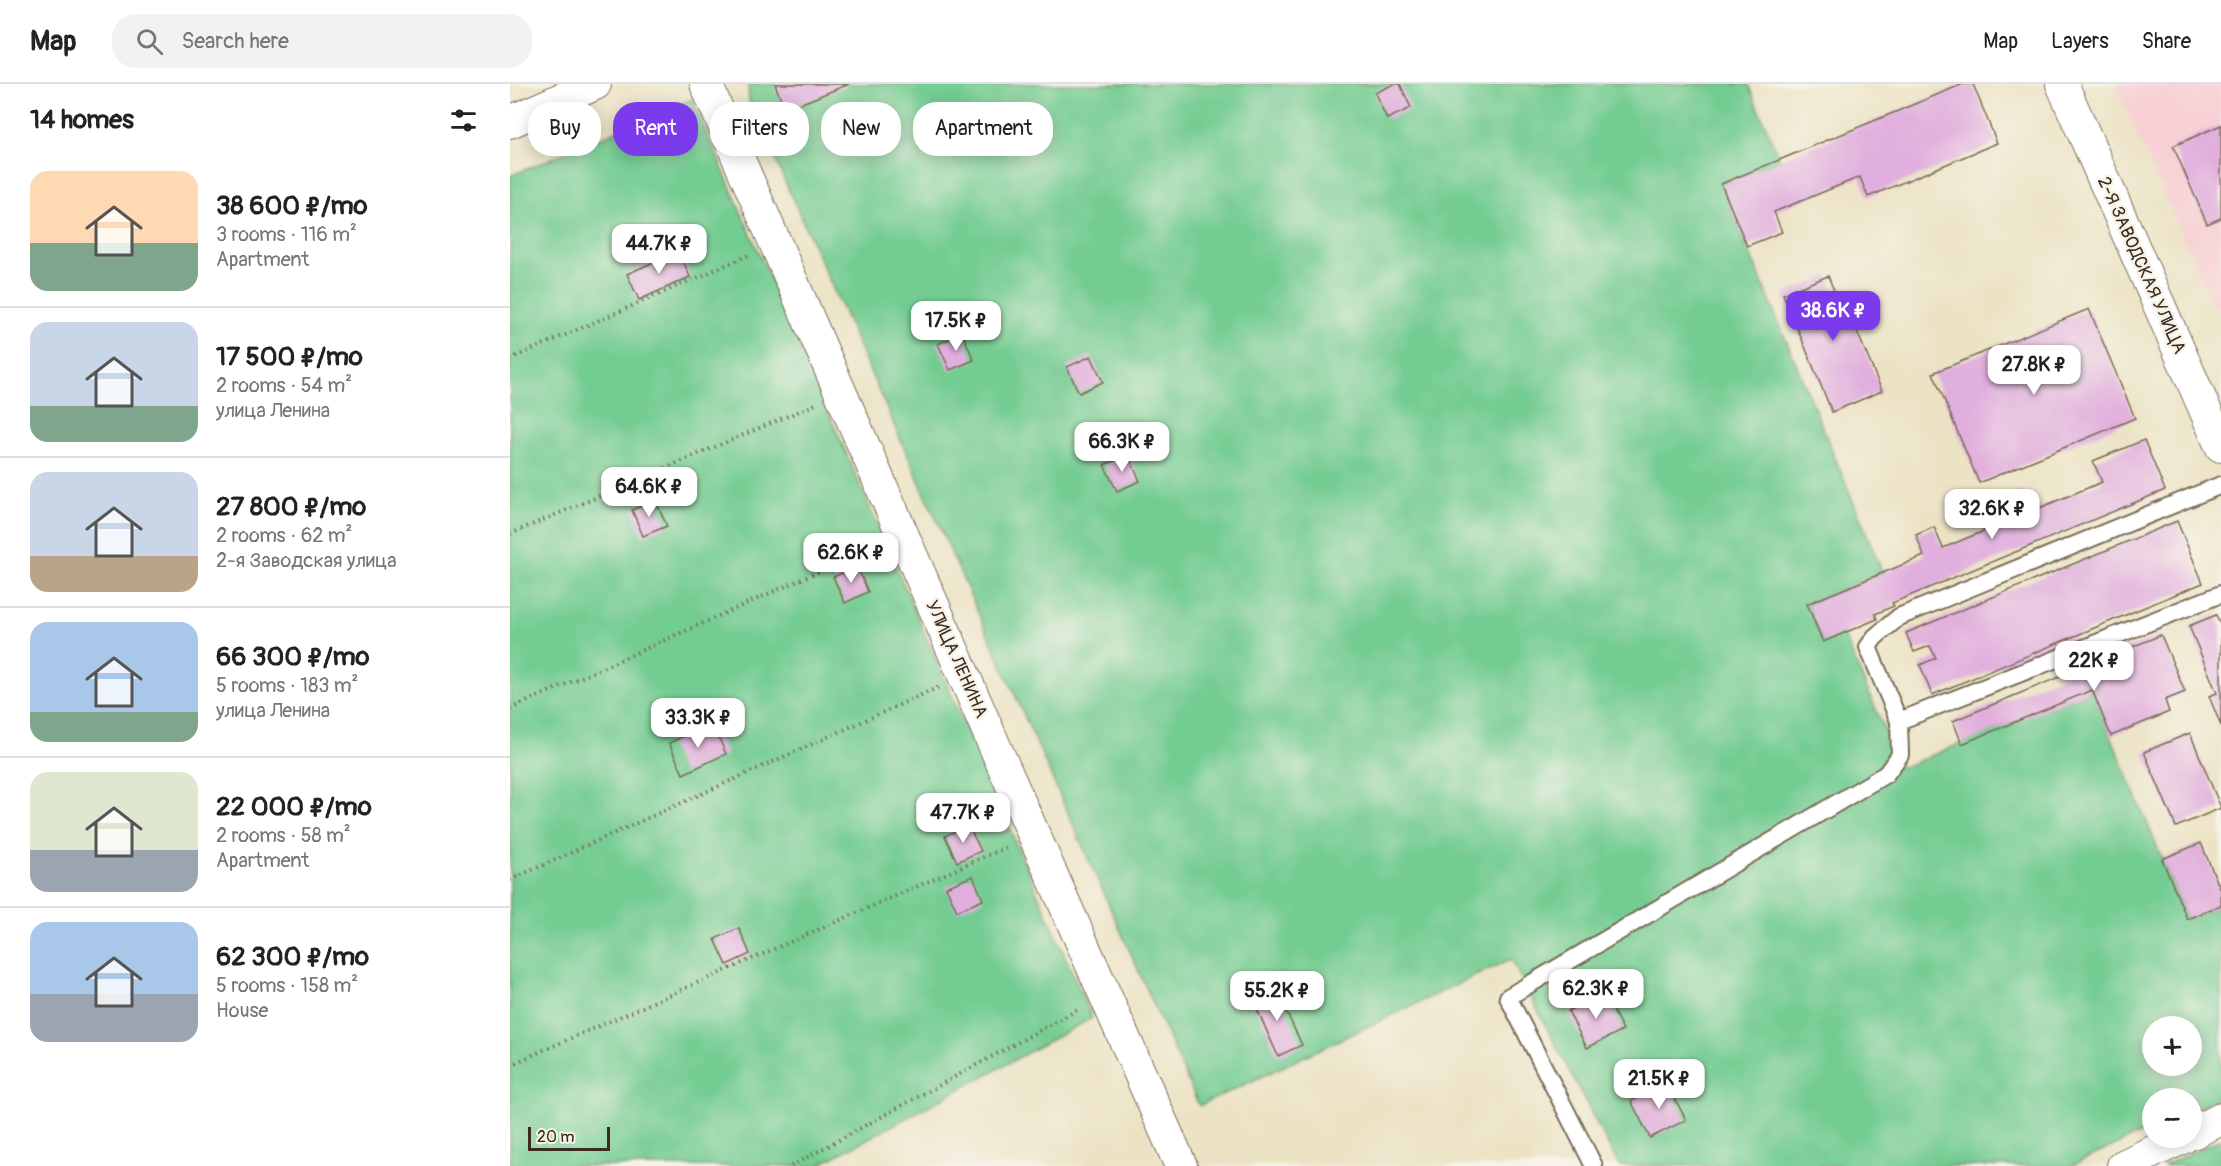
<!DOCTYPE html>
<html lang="en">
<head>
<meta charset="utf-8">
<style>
  :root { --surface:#fff; --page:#f2f2f2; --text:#222; --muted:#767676; --line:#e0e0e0; --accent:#7c3aed }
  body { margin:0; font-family:Pangolin,sans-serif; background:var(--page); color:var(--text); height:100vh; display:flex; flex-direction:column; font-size:22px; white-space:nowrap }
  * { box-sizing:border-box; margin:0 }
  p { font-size:20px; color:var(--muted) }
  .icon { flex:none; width:33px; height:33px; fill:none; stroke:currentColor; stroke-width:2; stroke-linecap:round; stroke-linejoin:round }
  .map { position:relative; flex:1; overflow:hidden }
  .sheet { display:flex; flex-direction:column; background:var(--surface); width:510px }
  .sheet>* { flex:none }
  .hud { position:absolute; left:18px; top:18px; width:570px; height:54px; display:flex; gap:12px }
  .tools { position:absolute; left:1632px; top:932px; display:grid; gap:12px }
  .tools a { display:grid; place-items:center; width:60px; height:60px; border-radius:50%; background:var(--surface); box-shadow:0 3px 15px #0003; font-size:30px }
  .scale { position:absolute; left:18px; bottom:15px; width:82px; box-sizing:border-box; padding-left:6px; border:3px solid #3b2a1e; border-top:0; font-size:16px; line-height:21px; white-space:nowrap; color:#3b2a1e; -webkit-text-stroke:4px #f7f3e8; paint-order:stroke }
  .price { position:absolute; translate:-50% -51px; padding:0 14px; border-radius:12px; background:#fff; color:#222; font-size:20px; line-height:39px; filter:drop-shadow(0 2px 3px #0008) }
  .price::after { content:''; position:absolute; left:50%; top:36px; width:18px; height:14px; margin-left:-9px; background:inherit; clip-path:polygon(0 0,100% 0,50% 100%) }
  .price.current { background:var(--accent); color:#fff }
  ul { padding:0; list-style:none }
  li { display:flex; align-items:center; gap:18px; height:150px; padding:0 30px }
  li+li { border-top:2px solid var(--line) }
  li span { display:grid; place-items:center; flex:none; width:168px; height:120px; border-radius:18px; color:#555 }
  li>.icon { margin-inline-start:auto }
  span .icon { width:72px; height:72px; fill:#fffc; stroke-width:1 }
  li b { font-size:26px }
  h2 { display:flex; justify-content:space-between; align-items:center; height:72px; padding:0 30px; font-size:26px }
  .tag { padding:0 21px; border-radius:24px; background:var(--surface); box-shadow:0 3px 15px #0003; font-size:21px; line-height:54px }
  .tag.current { background:var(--accent); color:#fff }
  header { display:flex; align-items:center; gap:36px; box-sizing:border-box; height:84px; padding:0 30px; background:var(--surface); border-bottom:2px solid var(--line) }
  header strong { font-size:28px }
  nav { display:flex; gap:33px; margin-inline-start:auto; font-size:21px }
  .search { width:420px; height:54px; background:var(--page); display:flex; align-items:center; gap:15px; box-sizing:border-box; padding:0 21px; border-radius:24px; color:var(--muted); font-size:22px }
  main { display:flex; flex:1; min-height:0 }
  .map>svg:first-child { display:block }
  .built { fill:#f7cfd4 }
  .green { fill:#73cc92; stroke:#577b58; stroke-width:1.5; fill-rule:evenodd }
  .building { fill:#e1afdd }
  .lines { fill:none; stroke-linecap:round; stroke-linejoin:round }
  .lane-casing { stroke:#796b58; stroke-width:20 }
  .street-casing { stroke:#796b58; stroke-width:34 }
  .path { stroke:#796b58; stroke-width:4; stroke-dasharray:1.5 4.5; stroke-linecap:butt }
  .lane { stroke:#fff; stroke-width:16 }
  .street { stroke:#fff; stroke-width:32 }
  .labels { text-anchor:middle; stroke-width:5; stroke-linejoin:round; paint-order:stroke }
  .street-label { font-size:18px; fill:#3b2a1e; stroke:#f7f3e8 }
</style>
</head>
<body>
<header>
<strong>Map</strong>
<div class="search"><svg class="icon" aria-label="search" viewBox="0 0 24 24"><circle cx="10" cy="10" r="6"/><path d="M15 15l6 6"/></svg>Search here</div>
<nav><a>Map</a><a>Layers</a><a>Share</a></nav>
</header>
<main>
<section class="sheet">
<h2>14 homes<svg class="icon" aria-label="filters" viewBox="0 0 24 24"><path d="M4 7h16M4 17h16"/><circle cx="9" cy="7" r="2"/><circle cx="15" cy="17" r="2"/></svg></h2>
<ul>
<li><span style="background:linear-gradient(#ffd9b3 60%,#7fa58c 0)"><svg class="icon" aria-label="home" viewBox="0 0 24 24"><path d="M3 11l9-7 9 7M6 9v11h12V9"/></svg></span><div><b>38 600 ₽/mo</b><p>3 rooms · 116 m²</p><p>Apartment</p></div></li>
<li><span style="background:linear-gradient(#c9d6e8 70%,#7fa58c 0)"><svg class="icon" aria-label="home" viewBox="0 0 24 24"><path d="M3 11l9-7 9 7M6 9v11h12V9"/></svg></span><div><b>17 500 ₽/mo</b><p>2 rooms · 54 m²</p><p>улица Ленина</p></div></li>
<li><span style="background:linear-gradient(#c9d6e8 70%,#b9a48a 0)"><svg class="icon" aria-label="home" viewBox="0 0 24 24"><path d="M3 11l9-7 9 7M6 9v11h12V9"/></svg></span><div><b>27 800 ₽/mo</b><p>2 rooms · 62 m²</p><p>2-я Заводская улица</p></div></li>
<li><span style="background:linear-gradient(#a9c7e8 75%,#7fa58c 0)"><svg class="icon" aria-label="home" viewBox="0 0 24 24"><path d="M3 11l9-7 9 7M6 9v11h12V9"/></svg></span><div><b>66 300 ₽/mo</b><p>5 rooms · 183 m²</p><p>улица Ленина</p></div></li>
<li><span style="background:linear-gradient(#dfe7d0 65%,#9aa5b1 0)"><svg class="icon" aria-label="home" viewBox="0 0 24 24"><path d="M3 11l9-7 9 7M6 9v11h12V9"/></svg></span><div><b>22 000 ₽/mo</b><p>2 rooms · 58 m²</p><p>Apartment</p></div></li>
<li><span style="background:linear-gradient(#a9c7e8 60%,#9aa5b1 0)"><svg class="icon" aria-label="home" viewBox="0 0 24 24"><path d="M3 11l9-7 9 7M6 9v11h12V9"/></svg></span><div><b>62 300 ₽/mo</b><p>5 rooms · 158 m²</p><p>House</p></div></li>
</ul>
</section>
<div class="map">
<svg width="1711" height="1082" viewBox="0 0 1711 1082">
  <rect width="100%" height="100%" fill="#f7f3e8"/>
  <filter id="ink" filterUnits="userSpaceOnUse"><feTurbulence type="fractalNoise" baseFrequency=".0167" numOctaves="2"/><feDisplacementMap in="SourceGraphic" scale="12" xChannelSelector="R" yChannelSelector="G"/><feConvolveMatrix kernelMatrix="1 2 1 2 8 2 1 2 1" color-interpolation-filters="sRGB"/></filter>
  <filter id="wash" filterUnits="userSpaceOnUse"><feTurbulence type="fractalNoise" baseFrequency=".008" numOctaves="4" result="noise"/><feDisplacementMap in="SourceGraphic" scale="24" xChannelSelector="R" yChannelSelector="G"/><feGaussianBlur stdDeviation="1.35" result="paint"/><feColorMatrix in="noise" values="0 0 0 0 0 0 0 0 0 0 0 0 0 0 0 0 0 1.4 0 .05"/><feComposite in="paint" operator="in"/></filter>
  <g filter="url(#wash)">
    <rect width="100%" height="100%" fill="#ece3c5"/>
    <path class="built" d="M1605,0H1711V221L1704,224Z"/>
    <g class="green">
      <path d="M238,0H958L959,3L967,0H1238L1270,76L1211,100L1373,489L1297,520L1312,557L1333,549L1391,684L1582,606L1677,835L1711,821V1012L1682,1026V1014H1642V1044L1561,1082H1109L1001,875L689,1022L239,17ZM1642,942H1682V981H1642Z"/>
      <path d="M182,15L582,934L307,1082H0V92Z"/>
      <path d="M1711,1055V1082H1653Z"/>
    </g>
    <g id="blocks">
      <g class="building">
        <path d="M265,0H339L275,26Z"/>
        <path d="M884,0H890L901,24L877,35L865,9Z"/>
        <path d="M1453,0H1463L1487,59L1358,113L1350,93L1264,128L1272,148L1237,162L1211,100Z"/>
        <path d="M1711,41V134L1697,140L1663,62Z"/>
        <path d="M169,167L180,193L129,216L117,190Z"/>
        <path d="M1318,192L1328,216L1344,209L1354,233L1343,238L1372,307L1322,328L1273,210Z"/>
        <path d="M1579,225L1625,334L1469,399L1423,289Z"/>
        <path d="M452,249L464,276L440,286L428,260Z"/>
        <path d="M581,272L593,298L569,309L557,283Z"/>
        <path d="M1634,356L1655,406L1382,519L1384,522L1365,530L1367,535L1313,558L1297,520L1414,472L1406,451L1424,443L1433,464L1474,447L1465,426L1513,407L1522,427L1592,398L1583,377Z"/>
        <path d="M618,371L630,397L607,407L594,381Z"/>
        <path d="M145,416L157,442L133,452L122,426Z"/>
        <path d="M1667,437L1693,499L1422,611L1410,581L1426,574L1420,562L1404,568L1396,549Z"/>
        <path d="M347,482L358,508L335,519L323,493Z"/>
        <path d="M1706,531L1711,542V642L1699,612L1707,609L1679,542Z"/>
        <path d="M1651,551L1675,608L1655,616L1659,628L1601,652L1582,606L1452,660L1443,637Z"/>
        <path d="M202,639L216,670L173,690L159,659Z"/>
        <path d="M1680,649L1711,724L1666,743L1634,668Z"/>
        <path d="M458,741L471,767L447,778L435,752Z"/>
        <path d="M1691,759L1711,807V821L1677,835L1652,775Z"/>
        <path d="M463,792L473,816L447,827L436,803Z"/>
        <path d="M229,844L240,870L217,881L205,855Z"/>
        <path d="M765,904L792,961L768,972L742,914Z"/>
        <path d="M1094,909L1113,946L1077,964L1058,927Z"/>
        <path d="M1157,999L1176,1036L1140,1054L1121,1017Z"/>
      </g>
    </g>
  </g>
  <g filter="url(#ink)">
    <use href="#blocks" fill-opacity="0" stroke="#796b58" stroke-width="1.5"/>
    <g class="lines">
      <defs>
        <g id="lane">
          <path d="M1389,637L1711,510"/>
          <path d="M1084,1082L998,913L1376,690L1390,671L1389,637L1358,563L1365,553L1389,533L1711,401"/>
        </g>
        <g id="street">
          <path d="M196,0L489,672L671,1082"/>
          <path d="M1552,0L1711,362"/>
          <path d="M0,38L85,0"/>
          <path d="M1682,1049L1711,1035"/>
          <path d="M1613,1082L1674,1053"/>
        </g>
      </defs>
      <use href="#lane" class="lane-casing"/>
      <use href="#street" class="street-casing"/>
      <g class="path">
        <path d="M0,275L239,171"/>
        <path d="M0,450L306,320"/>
        <path d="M0,625L366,462"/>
        <path d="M0,796L429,603"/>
        <path d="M0,981L499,762"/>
        <path d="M281,1082L571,924"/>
      </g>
      <use href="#lane" class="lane"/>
      <use href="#street" class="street"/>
    </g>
  </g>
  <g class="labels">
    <g class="street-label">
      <text transform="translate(1632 181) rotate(66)" y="6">2-Я ЗАВОДСКАЯ УЛИЦА</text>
      <text transform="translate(447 575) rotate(66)" y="6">УЛИЦА ЛЕНИНА</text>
    </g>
  </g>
</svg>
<div class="tools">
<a>+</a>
<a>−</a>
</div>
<div class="scale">20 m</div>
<b class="price" style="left:149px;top:191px">44.7K ₽</b>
<b class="price current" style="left:1323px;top:258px">38.6K ₽</b>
<b class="price" style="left:446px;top:268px">17.5K ₽</b>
<b class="price" style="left:1524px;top:312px">27.8K ₽</b>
<b class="price" style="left:612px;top:389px">66.3K ₽</b>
<b class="price" style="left:139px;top:434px">64.6K ₽</b>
<b class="price" style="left:1482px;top:456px">32.6K ₽</b>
<b class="price" style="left:341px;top:500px">62.6K ₽</b>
<b class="price" style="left:1584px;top:608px">22K ₽</b>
<b class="price" style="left:188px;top:665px">33.3K ₽</b>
<b class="price" style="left:453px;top:760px">47.7K ₽</b>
<b class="price" style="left:1086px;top:936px">62.3K ₽</b>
<b class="price" style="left:767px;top:938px">55.2K ₽</b>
<b class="price" style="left:1149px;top:1026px">21.5K ₽</b>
<div class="hud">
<a class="tag">Buy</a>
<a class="tag current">Rent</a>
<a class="tag">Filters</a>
<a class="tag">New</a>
<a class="tag">Apartment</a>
</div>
</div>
</main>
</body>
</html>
